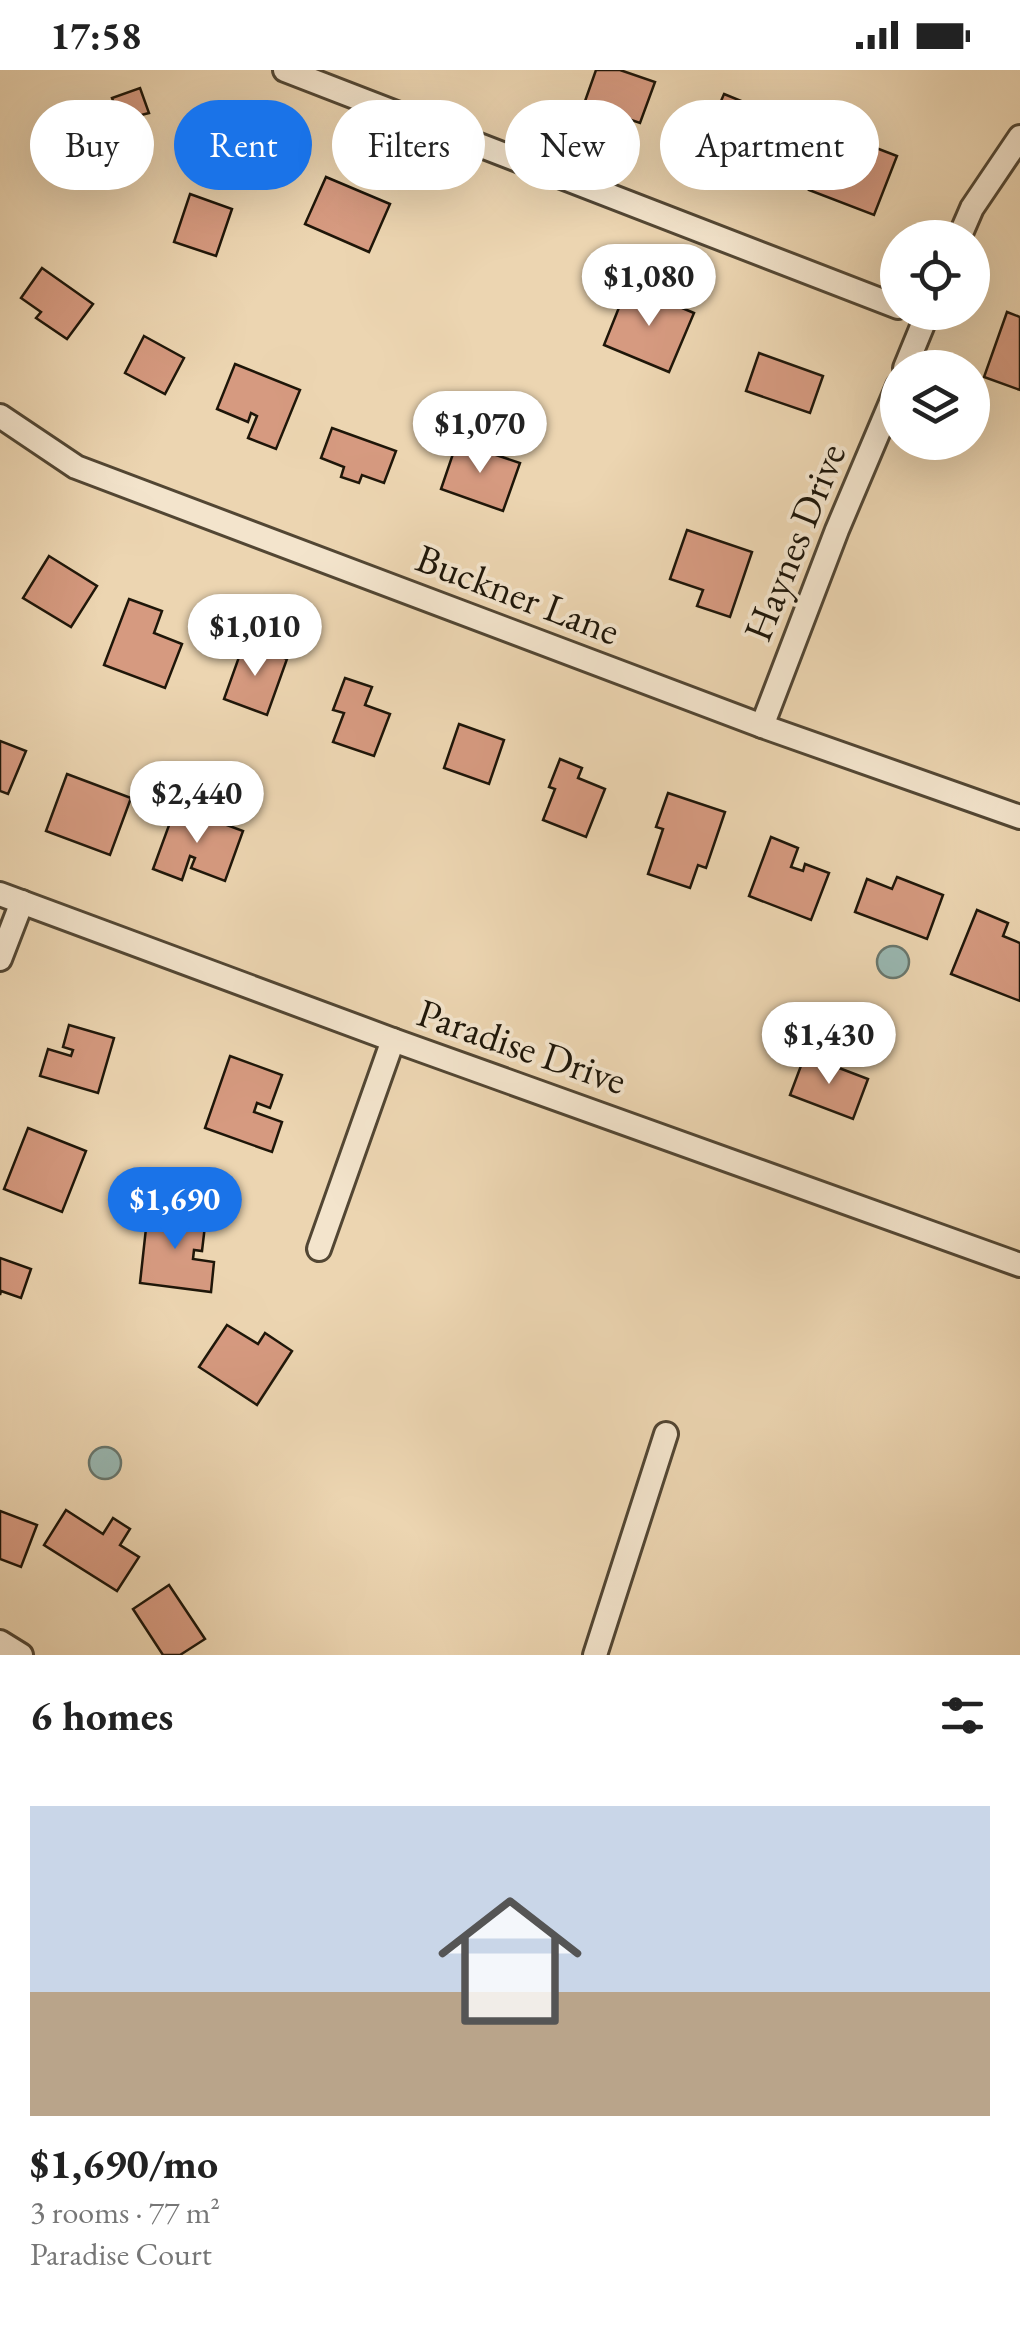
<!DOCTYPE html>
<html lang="en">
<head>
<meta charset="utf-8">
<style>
  :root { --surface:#fff; --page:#f2f2f2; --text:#222; --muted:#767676; --accent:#1a73e8 }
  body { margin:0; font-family:"EB Garamond",serif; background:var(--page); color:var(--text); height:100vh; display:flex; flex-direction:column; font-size:38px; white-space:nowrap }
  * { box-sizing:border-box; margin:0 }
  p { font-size:32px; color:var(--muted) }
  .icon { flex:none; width:55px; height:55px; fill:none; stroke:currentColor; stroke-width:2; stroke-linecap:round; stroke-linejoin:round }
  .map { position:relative; height:1585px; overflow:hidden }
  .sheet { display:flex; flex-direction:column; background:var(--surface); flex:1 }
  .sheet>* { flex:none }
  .banner { position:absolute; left:30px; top:30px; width:960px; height:90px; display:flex; gap:20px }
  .tools { position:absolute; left:880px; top:150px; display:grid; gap:20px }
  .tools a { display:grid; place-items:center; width:110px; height:110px; border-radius:50%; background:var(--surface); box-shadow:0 10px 40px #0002; font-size:50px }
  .price { position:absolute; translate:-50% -85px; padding:0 22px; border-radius:35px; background:#fff; color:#222; font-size:32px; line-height:65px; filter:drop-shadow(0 2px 5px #0008) }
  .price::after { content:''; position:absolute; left:50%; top:60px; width:30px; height:22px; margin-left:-15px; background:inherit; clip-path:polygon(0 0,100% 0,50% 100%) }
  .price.active { background:var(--accent); color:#fff }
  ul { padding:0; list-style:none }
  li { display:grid; align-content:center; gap:20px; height:530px; padding:0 30px }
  li span { display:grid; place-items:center; height:310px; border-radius:0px; color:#555 }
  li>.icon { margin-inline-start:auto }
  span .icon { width:180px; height:180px; fill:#fffc; stroke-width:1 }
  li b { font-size:42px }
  h2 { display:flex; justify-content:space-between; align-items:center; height:120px; padding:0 30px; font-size:42px }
  .chip { padding:0 35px; border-radius:45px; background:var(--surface); box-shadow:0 10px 40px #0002; font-size:35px; line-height:90px }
  .chip.active { background:var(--accent); color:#fff }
  .status { display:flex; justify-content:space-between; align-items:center; height:70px; padding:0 50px; background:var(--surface); direction:ltr }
  .status svg { height:28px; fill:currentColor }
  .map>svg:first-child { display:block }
  .water { fill:#99b8b2; stroke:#68776e; stroke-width:2.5 }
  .building { fill:#d69a80; stroke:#1e1609; stroke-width:2.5 }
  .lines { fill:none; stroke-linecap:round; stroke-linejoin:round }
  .street-casing { stroke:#524633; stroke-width:28 }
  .street { stroke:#f3e4cc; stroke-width:22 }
  .labels { text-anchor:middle; stroke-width:8; stroke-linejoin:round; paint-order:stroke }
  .street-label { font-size:40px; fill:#1e1609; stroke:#f3e4cc }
</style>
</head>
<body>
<div class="status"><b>17:58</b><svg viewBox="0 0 49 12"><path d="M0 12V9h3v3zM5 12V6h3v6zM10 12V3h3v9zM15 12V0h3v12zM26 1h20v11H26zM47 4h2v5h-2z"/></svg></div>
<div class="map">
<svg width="1020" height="1585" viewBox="0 0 1020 1585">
  <rect width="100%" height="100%" fill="#ecd5b1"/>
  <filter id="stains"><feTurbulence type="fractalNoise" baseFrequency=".002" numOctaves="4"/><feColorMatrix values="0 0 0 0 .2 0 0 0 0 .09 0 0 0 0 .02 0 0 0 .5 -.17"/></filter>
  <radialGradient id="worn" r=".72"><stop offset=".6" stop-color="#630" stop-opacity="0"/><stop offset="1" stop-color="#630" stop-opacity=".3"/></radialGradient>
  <g class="water">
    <circle cx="893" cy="892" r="16"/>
    <circle cx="105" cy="1393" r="16"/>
  </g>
  <g class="building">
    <path d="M596,0H620L655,12L640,53L584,34Z"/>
    <path d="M140,18L149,43L137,46L149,78L83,102L65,54L115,36L112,28Z"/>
    <path d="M724,24L788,50L764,107L700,80Z"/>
    <path d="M832,61L897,86L874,145L809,120Z"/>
    <path d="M326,107L390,134L369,182L305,154Z"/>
    <path d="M190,124L232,139L216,186L174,172Z"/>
    <path d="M42,198L93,234L67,269L36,248L41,242L21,228Z"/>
    <path d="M628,215L694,243L669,302L604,275Z"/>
    <path d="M1007,242L1020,247V320L984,307Z"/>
    <path d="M144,266L184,288L165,324L125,303Z"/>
    <path d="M759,283L823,306L810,343L746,321Z"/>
    <path d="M235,294L300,320L276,379L248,368L257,346L251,343L248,352L217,339Z"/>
    <path d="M332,358L396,381L384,413L362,405L359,413L341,407L344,397L321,388Z"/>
    <path d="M457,372L520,393L503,441L441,419Z"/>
    <path d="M687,460L752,482L730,547L697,536L703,520L670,509Z"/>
    <path d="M49,486L97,516L71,557L23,528Z"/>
    <path d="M129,529L162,541L154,563L182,574L165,618L104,595Z"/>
    <path d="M244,573L287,589L267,645L224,629Z"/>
    <path d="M345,608L372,617L365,635L390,644L374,686L333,672L344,643L333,640Z"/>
    <path d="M459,654L504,670L489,714L444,698Z"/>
    <path d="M0,671L26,681L8,724L0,721Z"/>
    <path d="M560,689L582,698L578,708L605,719L586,767L543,750L555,719L549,717Z"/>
    <path d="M67,704L131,728L110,785L46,761Z"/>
    <path d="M668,723L725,742L706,798L698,795L690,818L648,804L663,759L656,757Z"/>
    <path d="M176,736L243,761L225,811L191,798L195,788L190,786L182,810L153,799Z"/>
    <path d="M771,767L798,778L791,797L803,801L805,794L829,803L811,850L749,826Z"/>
    <path d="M897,807L943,825L927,869L855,842L867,809L892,819Z"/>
    <path d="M977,840L1008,853L1003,866L1020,873V931L951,904Z"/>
    <path d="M69,955L114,968L98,1023L40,1006L48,979L71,986L73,980L63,977Z"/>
    <path d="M805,985L868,1009L853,1049L790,1025Z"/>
    <path d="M230,986L282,1005L270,1038L257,1033L254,1042L282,1052L272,1082L205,1058Z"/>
    <path d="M28,1058L86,1081L62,1142L4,1119Z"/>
    <path d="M148,1140L206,1147L202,1181L194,1180L193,1189L214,1192L211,1222L140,1213Z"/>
    <path d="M0,1188L31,1199L21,1228L1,1221L0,1225Z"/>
    <path d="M227,1255L258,1274L265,1263L292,1281L257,1335L199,1297Z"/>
    <path d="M66,1440L103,1464L113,1448L130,1459L120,1475L139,1487L117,1521L44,1475Z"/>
    <path d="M0,1441L37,1455L21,1497L0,1489Z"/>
    <path d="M169,1515L205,1569L180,1585H163L133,1539Z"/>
  </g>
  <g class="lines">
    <defs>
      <g id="street">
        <path d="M285,0L898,237"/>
        <path d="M959,168L972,138L1020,67"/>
        <path d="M905,298L928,242"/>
        <path d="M0,346L76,397L762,656L1020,747"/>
        <path d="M762,656L837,460L898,316"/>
        <path d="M0,824L393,970L1020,1195"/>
        <path d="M0,889L22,832"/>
        <path d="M319,1179L393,970"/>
        <path d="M0,1572L21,1585"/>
        <path d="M595,1585L666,1364"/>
      </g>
    </defs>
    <use href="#street" class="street-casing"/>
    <use href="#street" class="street"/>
  </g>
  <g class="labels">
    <g class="street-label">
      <text transform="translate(794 472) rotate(-68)" y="14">Haynes Drive</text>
      <text transform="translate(518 524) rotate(21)" y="14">Buckner Lane</text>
      <text transform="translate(522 976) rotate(19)" y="14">Paradise Drive</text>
    </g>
  </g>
  <rect width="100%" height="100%" filter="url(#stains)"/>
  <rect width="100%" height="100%" fill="url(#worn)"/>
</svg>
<div class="tools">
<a><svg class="icon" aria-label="locate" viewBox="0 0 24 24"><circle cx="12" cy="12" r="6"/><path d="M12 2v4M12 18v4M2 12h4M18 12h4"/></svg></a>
<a><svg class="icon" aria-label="layers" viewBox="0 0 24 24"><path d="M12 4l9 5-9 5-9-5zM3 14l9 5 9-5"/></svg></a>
</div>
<b class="price" style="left:649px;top:259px">$1,080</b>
<b class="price" style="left:480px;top:406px">$1,070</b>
<b class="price" style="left:255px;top:609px">$1,010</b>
<b class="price" style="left:197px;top:776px">$2,440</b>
<b class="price" style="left:829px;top:1017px">$1,430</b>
<b class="price active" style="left:175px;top:1182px">$1,690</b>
<div class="banner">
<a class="chip">Buy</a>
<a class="chip active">Rent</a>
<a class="chip">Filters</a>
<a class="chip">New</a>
<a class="chip">Apartment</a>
</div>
</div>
<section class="sheet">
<h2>6 homes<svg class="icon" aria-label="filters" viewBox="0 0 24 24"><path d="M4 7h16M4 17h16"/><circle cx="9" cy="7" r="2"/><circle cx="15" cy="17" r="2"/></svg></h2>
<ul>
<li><span style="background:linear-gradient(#c9d6e8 60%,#b9a48a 0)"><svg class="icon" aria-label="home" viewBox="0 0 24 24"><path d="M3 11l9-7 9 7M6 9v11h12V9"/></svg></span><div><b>$1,690/mo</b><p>3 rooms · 77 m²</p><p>Paradise Court</p></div></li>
</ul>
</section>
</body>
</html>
